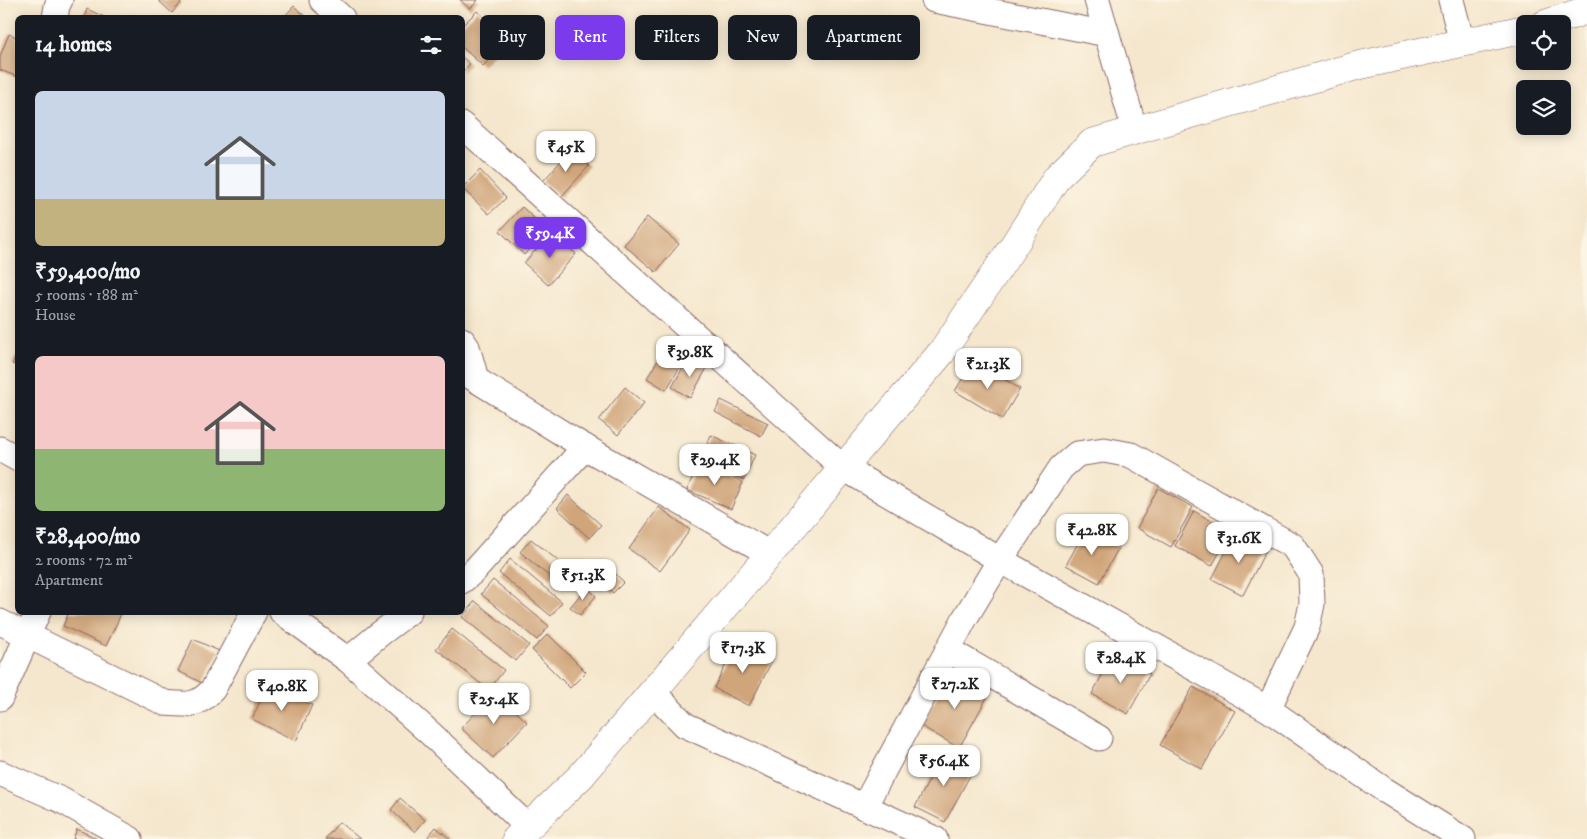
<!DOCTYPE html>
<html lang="en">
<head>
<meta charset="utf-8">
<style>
  :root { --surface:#171b24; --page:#20242c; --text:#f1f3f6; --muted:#9ea1a6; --accent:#7c3aed }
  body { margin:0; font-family:"IM FELL DW Pica",serif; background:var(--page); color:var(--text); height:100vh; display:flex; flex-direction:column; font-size:19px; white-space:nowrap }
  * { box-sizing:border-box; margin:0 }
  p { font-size:16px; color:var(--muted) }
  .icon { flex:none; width:28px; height:28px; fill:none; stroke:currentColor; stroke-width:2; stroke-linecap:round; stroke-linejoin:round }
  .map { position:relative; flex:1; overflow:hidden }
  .sheet { position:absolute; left:15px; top:15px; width:450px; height:600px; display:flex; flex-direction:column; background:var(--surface); border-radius:8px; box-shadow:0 2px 12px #0003 }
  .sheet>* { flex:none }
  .hud { position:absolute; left:480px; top:15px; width:475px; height:45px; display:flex; gap:10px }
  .tools { position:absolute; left:1516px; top:15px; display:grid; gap:10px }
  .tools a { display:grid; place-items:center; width:55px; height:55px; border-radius:8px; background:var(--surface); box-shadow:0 2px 12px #0003; font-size:25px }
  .price { position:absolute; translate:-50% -42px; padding:0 11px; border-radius:10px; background:#fff; color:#222; font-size:16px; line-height:32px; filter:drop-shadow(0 1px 2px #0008) }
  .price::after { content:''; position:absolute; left:50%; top:30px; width:15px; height:11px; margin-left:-8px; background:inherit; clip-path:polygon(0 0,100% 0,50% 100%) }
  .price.current { background:var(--accent); color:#fff }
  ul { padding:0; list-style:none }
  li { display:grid; align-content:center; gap:10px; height:265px; padding:0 20px }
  li span { display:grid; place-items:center; height:155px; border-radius:8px; color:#555 }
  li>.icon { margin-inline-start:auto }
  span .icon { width:90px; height:90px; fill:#fffc; stroke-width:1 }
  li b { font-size:21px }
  h2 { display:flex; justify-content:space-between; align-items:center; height:60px; padding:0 20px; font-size:21px }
  .pill { padding:0 18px; border-radius:8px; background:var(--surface); box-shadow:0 2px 12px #0003; font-size:18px; line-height:45px }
  .pill.current { background:var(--accent); color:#fff }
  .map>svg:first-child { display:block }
  .building { fill:#d0a57a }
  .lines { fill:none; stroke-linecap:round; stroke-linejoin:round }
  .minor-casing { stroke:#866564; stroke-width:27 }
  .tertiary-casing { stroke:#866564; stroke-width:29 }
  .minor { stroke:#fff; stroke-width:25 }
  .tertiary { stroke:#fff; stroke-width:28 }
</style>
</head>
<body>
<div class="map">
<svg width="1587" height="839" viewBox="0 0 1587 839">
  <rect width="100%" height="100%" fill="#fcf5e5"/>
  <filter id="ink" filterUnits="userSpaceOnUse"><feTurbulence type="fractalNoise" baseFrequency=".02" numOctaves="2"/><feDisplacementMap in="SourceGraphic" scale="10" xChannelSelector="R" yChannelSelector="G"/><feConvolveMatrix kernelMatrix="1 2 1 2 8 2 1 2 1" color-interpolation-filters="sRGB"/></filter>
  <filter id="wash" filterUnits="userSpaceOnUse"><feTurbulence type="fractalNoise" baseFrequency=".0096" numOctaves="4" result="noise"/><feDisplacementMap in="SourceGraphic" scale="20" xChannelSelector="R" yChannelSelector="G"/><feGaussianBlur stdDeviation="1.12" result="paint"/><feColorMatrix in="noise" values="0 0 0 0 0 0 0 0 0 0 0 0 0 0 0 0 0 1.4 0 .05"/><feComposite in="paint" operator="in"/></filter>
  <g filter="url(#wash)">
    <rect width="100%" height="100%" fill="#f5e7cd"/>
    <g id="blocks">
      <g class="building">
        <path d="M158,0H178L181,3L172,13Z"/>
        <path d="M460,0H478L470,9Z"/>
        <path d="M294,6L307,18H283Z"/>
        <path d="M87,9L106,18H84Z"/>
        <path d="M477,11L508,40L483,66L462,47V26Z"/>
        <path d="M9,34L18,38V77L0,70V56Z"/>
        <path d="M462,57L470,64L462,72Z"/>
        <path d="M571,150L589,166L561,197L543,181Z"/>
        <path d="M480,170L506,198L489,214L462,188Z"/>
        <path d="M522,207L548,231L524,255L500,231Z"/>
        <path d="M647,217L679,244L656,272L624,245Z"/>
        <path d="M552,232L576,254L548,285L524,263Z"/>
        <path d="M666,347L685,359L666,390L647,378Z"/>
        <path d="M18,353V366L12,364Z"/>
        <path d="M689,357L707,368L690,398L672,387Z"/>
        <path d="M974,360L1020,389L1002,419L955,391Z"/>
        <path d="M625,387L644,403L618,435L599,420Z"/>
        <path d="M721,400L768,423L761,436L715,412Z"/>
        <path d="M711,435L755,455L744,480L700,461Z"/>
        <path d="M699,462L743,482L731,509L687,490Z"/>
        <path d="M1158,488L1193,507L1171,547L1137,528Z"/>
        <path d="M568,495L601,525L589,538L557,508Z"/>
        <path d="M659,507L690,530L660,571L629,549Z"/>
        <path d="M1194,511L1231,532L1212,566L1175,546Z"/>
        <path d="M1086,529L1119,547L1099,583L1066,565Z"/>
        <path d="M1235,534L1266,550L1243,595L1212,579Z"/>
        <path d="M531,539L562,564L551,578L520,552Z"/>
        <path d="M510,559L562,602L551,616L499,573Z"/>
        <path d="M607,566L624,582L613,593L596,577Z"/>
        <path d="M493,580L549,626L537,640L481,594Z"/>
        <path d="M587,587L596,596L580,615L570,607Z"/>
        <path d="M475,601L529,645L516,661L462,617Z"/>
        <path d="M69,612H122L106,646L63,626Z"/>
        <path d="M452,629L504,670L489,690L436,649Z"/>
        <path d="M548,634L586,672L570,688L532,650Z"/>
        <path d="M193,639L219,651L204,684L178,671Z"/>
        <path d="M738,641L773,659L749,706L714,688Z"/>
        <path d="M1114,653L1150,674L1128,714L1092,694Z"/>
        <path d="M950,673L989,694L959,748L921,726Z"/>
        <path d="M268,684L312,705L296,741L252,719Z"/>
        <path d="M1193,687L1235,711L1202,769L1160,745Z"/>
        <path d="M496,692L527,722L493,758L461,728Z"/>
        <path d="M944,752L974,768L945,822L915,807Z"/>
        <path d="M400,798L425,820L415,832L391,810Z"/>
        <path d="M339,822L360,839H325Z"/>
        <path d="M436,827L450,839H426Z"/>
        <path d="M77,829L97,839H73Z"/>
      </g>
    </g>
  </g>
  <g filter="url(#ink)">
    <use href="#blocks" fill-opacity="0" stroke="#866564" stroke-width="1"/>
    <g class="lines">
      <defs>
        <g id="minor">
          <path d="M322,0L342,18"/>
          <path d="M934,0L1107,34"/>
          <path d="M1097,0L1135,131"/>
          <path d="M1451,0L1462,43"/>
          <path d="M55,18L57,6L60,0"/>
          <path d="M462,125L842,467L1000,560L1268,709L1383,789L1463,839"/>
          <path d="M462,340L467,347L476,379"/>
          <path d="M462,371L578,443L770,554"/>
          <path d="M0,449L18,459"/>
          <path d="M462,581L474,571L585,447"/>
          <path d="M282,612L348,660L431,734L528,827"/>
          <path d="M0,622L165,703C188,705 197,707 213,689L254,612"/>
          <path d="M948,650L1099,738"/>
          <path d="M348,660L381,633L409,612"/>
          <path d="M653,692L685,725L935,839"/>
          <path d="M0,698L38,612"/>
          <path d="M0,773L61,800L130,839"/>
          <path d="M864,807L965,618L1000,560L1061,468L1077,454L1104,450L1131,455L1293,546L1311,574L1312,604L1307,627L1268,709"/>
        </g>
        <g id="tertiary">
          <path d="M1545,24L1587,10"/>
          <path d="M516,839L581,776L941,353L1014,245L1057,177L1092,143L1356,66L1525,29"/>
        </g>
      </defs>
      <use href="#minor" class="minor-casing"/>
      <use href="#tertiary" class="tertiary-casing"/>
      <use href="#minor" class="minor"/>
      <use href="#tertiary" class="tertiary"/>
    </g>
  </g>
</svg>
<div class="tools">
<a><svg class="icon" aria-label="locate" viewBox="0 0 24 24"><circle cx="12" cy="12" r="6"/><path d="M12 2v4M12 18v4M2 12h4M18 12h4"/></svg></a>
<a><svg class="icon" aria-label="layers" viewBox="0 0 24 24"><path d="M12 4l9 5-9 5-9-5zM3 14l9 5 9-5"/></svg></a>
</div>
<b class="price" style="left:566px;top:173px">₹45K</b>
<b class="price current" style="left:550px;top:259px">₹59.4K</b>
<b class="price" style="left:690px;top:378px">₹39.8K</b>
<b class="price" style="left:988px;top:390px">₹21.3K</b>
<b class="price" style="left:715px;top:486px">₹29.4K</b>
<b class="price" style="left:1092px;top:556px">₹42.8K</b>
<b class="price" style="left:1239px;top:564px">₹31.6K</b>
<b class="price" style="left:583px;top:601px">₹51.3K</b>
<b class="price" style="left:743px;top:674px">₹17.3K</b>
<b class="price" style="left:1121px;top:684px">₹28.4K</b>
<b class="price" style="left:955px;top:710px">₹27.2K</b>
<b class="price" style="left:282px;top:712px">₹40.8K</b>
<b class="price" style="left:494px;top:725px">₹25.4K</b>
<b class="price" style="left:944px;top:787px">₹56.4K</b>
<div class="hud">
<a class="pill">Buy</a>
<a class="pill current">Rent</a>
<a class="pill">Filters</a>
<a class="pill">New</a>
<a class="pill">Apartment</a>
</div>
<section class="sheet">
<h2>14 homes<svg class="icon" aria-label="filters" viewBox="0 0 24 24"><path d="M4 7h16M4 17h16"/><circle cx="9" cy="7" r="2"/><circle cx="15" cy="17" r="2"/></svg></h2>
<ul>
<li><span style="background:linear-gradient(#c9d6e8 70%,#c2b280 0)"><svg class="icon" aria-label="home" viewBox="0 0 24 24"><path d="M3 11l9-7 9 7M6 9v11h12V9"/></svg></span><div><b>₹59,400/mo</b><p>5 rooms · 188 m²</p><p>House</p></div></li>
<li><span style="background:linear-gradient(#f6c9c9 60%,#8fb573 0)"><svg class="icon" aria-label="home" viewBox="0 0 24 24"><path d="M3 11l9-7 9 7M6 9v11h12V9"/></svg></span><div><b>₹28,400/mo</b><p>2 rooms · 72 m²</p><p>Apartment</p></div></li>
</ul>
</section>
</div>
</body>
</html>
